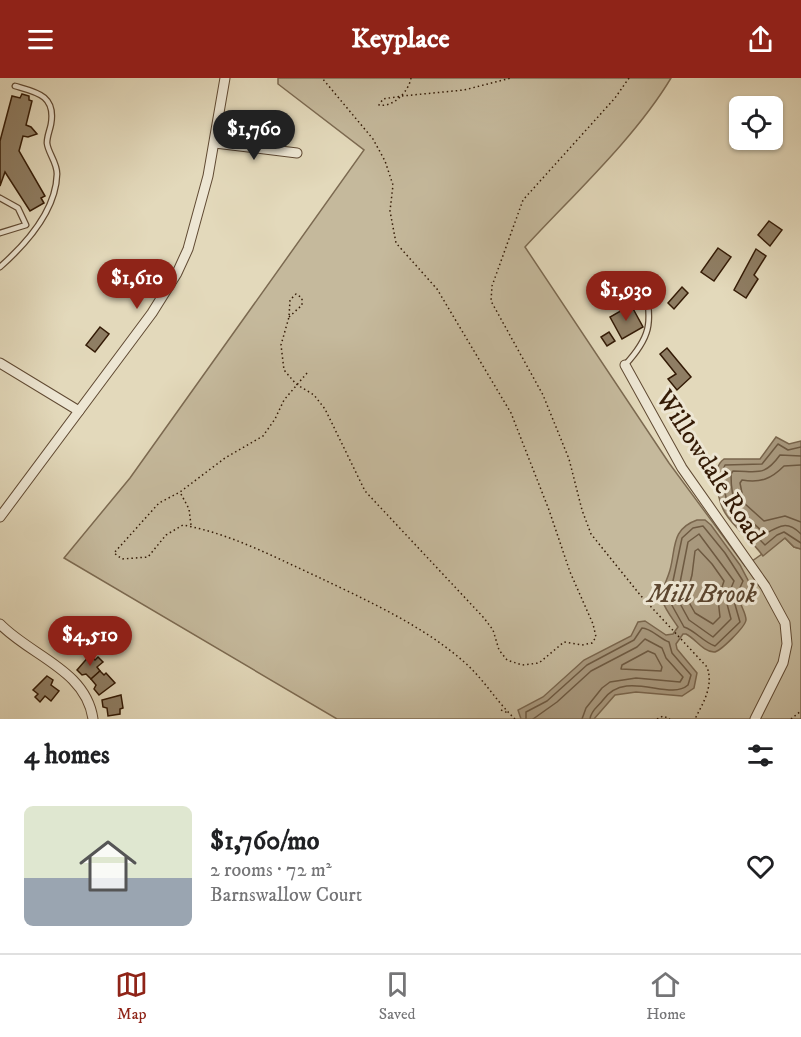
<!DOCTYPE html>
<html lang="en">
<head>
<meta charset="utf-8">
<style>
  :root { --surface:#fff; --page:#f2f2f2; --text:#202124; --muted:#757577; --line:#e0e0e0; --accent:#8f2418 }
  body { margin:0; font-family:"IM FELL DW Pica",serif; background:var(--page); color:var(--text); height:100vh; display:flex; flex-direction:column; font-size:22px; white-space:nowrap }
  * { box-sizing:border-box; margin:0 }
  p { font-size:20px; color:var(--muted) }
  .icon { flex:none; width:33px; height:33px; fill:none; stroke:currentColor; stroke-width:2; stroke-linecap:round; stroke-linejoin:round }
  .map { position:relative; height:641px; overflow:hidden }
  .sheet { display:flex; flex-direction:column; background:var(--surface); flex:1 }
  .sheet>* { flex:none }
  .fabs { position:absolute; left:729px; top:18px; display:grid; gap:12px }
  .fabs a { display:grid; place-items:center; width:54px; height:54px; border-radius:9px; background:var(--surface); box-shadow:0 2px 4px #0004; font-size:30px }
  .price { position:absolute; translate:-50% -51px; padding:0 14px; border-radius:21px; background:var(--accent); color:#fff; font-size:20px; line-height:39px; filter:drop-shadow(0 2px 3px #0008) }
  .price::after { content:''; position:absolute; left:50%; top:36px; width:18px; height:14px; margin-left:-9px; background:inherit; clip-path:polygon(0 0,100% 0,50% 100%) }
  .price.current { background:#222; color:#fff }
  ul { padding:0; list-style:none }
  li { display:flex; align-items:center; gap:18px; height:150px; padding:0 24px }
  li span { display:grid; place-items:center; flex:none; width:168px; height:120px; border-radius:9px; color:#555 }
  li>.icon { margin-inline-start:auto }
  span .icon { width:72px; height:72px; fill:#fffc; stroke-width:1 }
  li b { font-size:26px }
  h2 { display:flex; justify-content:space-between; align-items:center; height:72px; padding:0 24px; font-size:26px }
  header { display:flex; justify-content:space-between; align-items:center; height:78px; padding:0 24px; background:var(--accent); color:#fff; font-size:27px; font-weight:700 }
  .menu { display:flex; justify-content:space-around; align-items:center; height:84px; border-top:2px solid var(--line); background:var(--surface); font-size:16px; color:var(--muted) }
  .menu a { display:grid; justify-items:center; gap:3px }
  .menu .current { color:var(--accent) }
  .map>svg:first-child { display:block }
  .green { fill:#c5b99c; stroke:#7c6a51; stroke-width:1.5 }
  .water { fill:#a8987d; stroke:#7a664d; stroke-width:1.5 }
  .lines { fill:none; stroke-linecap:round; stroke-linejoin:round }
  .shore { stroke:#6e5a42; stroke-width:1.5 }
  .building { fill:#8f7e64; stroke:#341b06; stroke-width:1.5 }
  .service-casing { stroke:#604a33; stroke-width:7 }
  .minor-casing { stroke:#604a33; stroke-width:11 }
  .path { stroke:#341b06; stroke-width:1.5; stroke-dasharray:1.5 3; stroke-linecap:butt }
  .service { stroke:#ede6d3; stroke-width:4.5 }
  .minor { stroke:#ede6d3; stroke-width:9 }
  .labels { text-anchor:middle; stroke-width:6; stroke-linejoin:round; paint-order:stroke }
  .street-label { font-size:26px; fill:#341b06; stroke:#ede6d3 }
  .water-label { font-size:27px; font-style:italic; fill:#5d4730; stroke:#ede6d3 }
</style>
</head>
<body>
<header><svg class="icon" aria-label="menu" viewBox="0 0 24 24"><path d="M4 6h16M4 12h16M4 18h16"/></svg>Keyplace<svg class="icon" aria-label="share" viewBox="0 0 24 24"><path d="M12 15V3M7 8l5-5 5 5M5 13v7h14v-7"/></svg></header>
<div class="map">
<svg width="801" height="641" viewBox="0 0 801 641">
  <rect width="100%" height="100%" fill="#e3d9bb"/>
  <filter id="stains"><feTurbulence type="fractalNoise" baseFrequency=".00333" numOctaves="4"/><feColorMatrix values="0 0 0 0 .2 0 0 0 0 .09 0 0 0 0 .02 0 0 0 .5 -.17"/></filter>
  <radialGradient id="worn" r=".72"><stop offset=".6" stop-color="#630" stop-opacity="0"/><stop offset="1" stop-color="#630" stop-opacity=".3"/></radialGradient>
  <path class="green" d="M278,0H671C635,60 573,117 525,169L669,385L745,488L785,460L794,469L801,471V641H337L64,480L130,400L364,72L278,6Z"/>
  <g class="water">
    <path d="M776,359L789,366L801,363V471L794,469L785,460L763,478C742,449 718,444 717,403C717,394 716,387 724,381H760Z"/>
    <path d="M697,442H705L711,447L740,487L750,506L740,524C742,530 746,536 746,542C745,549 720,574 714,574C702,573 696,561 686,556H683L676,566L677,571L697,595L694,610L682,618L636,614L615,617L594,641H521L518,632L543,619L584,582L631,558L638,544L645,543L666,557L673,556L678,549C673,541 666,533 663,524C660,513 667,503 670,492C676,470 671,451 697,442Z"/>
  </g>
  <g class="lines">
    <g class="shore">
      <path d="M801,369L788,372L778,366L762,386L725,387L723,392C724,439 736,437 765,467L777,457L784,454L801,465"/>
      <path d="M801,378L780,377C764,399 758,393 733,393L731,396C731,433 741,433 765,456C779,448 787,442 801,456"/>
      <path d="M801,387L784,388C771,401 761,405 742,402L740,405L744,425L764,443L785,438L801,444"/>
      <path d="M703,448L725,475L743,503L734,523L740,544L715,568C703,564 696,553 684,549L669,522L682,460L693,450Z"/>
      <path d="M699,456L734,503L726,522L731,541L713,559L689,542L677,520L688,464Z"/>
      <path d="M698,471L712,486L724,503L718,521L720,539L713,546L695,535L686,519L692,497L695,473Z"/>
      <path d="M648,573L655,576L662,589L661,593L621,591L622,587Z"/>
      <path d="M526,641V634L547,623L587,587L634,562L642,550C651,550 660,561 669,564L672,575L691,597L688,607C669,624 626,590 603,622C598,629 591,632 590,641"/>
      <path d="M533,641L557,624L591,593L637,569L645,561L662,570L666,580L683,599L680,604L636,600L610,604L602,610L586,630L582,641"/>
    </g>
  </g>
  <g class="building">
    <path d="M22,16L29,18V22L32,23L26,47L31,49L37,56L28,59L23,58L19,73L45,118L41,120L44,125L30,133L5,94L0,108V63L12,18L20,20Z"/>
    <path d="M769,143L782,152L770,168L758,157Z"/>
    <path d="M718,170L731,179L714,203L701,194Z"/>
    <path d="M756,171L766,178L754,197L758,201L746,220L734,212Z"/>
    <path d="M682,209L688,215L674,231L668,225Z"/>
    <path d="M631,227L643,249L622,261L610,239Z"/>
    <path d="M100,249L109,256L95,274L86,267Z"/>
    <path d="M609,254L615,263L607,268L601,259Z"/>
    <path d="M667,270L691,299L677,312L668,301L676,296L660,276Z"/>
    <path d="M90,577L95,582L98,579L103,584L97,589L100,593L91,601L86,596L82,597L77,592Z"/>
    <path d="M100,593L104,597L106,595L115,605L99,617L94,611L96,607L91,601Z"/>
    <path d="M47,598L53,602L51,607L59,613L51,623L45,618L40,624L35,619L38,616L33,612Z"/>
    <path d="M121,617L123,630L120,631V636L108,638L107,630L103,629L102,622Z"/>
  </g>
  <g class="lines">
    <defs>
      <g id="service">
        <path d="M0,120L18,130L26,147L0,155"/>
        <path d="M0,189C26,166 56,133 57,96C57,84 48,75 47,65C47,58 50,52 51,46C56,17 36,14 15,8"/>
        <path d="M625,287C650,260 653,245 645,209"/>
      </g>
      <g id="minor">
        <path d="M215,65L297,75"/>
        <path d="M0,285L79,333"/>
        <path d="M625,287L682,390L765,508L785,545L787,566L783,585L755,641"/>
        <path d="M0,439L152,235L177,195L188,171L208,98L225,0"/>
        <path d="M0,546C31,578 86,592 93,641"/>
      </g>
    </defs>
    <use href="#service" class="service-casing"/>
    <use href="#minor" class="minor-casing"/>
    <g class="path">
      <path d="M411,0C409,13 393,30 379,27L383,21L402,18L464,12L511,0"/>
      <path d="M629,0L615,20L523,122L492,208L491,223L543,317L569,381L582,432L591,456L641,518L707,589C714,608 703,625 695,641"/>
      <path d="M289,239L302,227V220L296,216L290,222L289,239L281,267L284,292L296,306L314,317L325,331L365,413L484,540L493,552L499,572L507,582L522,587L539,585L564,564L582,567L592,565L596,559L593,546L570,494L549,432L511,335L437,211L396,165L390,133L393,107L385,83L373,61L322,0"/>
      <path d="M307,295L284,322L275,341L263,358L225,380L180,414L159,425L114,475L122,481L148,479L166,457L183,447C231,456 272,478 316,498C364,521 422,547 463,583C483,600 496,623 515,641"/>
      <path d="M181,416L189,431L191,447"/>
      <path d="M501,632L508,635"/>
      <path d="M657,641L663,638L670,641"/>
      <path d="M791,641L801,633"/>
    </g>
    <use href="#service" class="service"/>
    <use href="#minor" class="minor"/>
  </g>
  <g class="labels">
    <g class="street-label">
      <text transform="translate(711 388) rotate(57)" y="9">Willowdale Road</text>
    </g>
    <g class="water-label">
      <text x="702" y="524">Mill Brook</text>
    </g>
  </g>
  <rect width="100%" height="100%" filter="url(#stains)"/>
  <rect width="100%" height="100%" fill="url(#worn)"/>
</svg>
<div class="fabs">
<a><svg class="icon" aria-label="locate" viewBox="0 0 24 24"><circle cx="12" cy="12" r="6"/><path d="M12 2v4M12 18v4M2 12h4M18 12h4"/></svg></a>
</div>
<b class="price current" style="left:254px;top:83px">$1,760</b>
<b class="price" style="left:137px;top:232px">$1,610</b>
<b class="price" style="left:626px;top:244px">$1,930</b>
<b class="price" style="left:90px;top:589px">$4,510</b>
</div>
<section class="sheet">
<h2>4 homes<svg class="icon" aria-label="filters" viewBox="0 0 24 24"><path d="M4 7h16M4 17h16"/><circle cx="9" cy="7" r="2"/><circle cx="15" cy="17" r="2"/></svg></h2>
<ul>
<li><span style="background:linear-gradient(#dfe7d0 60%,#9aa5b1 0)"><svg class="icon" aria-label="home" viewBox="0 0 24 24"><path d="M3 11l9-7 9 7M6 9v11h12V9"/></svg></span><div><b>$1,760/mo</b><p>2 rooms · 72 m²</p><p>Barnswallow Court</p></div><svg class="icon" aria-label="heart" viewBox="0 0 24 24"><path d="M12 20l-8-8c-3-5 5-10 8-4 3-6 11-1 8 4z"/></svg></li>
</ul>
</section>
<nav class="menu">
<a class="current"><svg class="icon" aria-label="map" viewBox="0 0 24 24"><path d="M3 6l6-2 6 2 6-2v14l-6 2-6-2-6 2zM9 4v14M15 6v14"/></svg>Map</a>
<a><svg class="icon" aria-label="saved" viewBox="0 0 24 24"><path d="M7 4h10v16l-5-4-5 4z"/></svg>Saved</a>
<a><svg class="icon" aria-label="home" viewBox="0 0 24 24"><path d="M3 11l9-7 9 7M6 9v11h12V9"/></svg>Home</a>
</nav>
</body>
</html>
